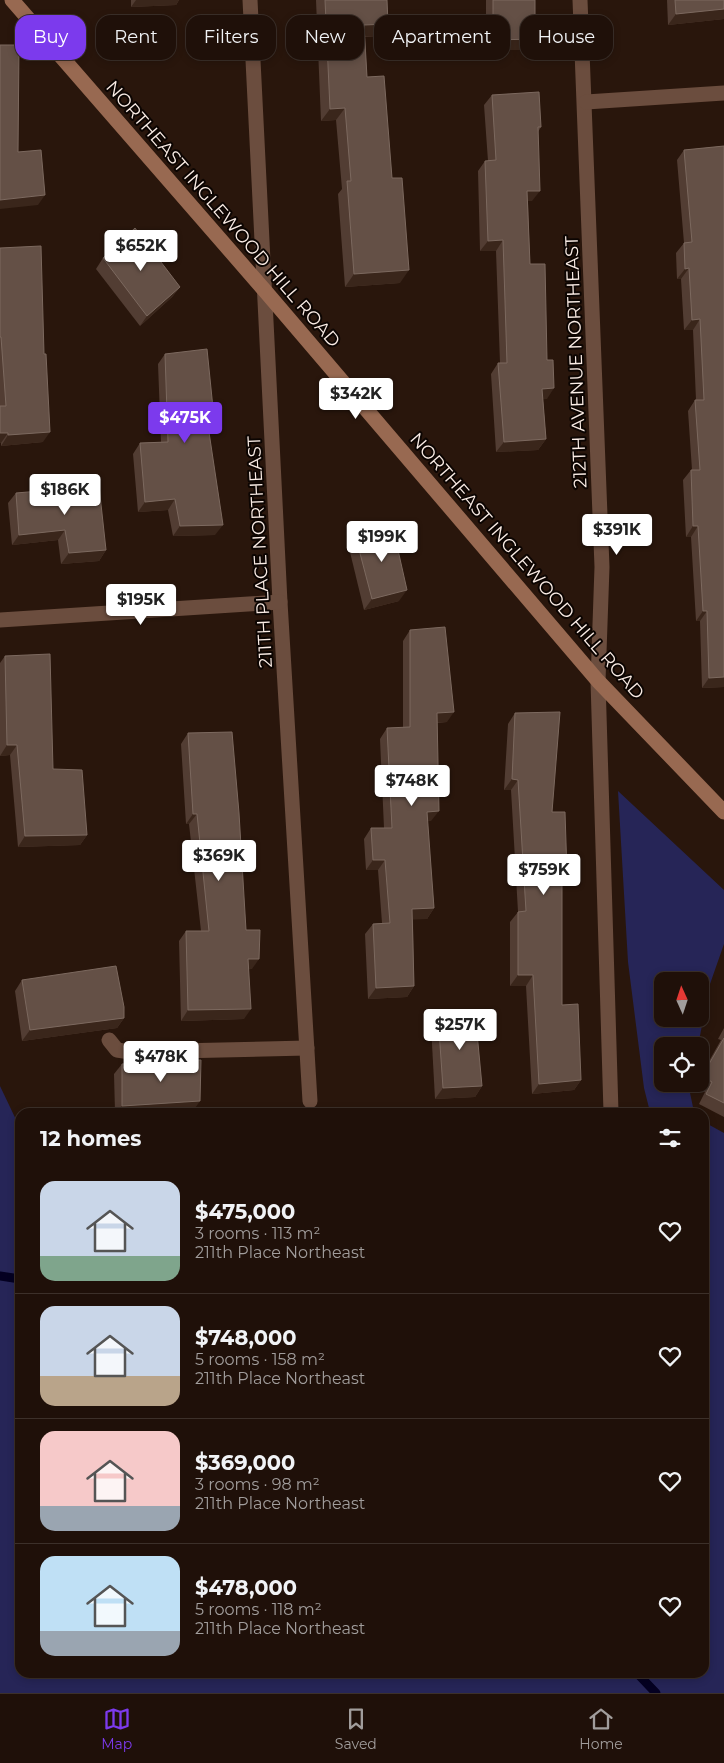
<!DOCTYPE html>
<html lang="en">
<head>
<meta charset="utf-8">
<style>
  :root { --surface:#1f1009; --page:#271912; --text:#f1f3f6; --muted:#a19d9c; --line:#3c302a; --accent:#7c3aed }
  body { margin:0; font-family:Montserrat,sans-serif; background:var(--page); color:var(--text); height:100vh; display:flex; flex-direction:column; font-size:19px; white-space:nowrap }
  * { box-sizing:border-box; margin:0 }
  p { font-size:16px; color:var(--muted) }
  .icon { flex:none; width:28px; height:28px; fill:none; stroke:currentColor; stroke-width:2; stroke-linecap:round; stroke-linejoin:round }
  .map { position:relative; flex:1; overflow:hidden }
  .drawer { position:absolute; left:15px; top:1108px; width:694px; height:570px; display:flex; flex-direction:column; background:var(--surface); border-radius:15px; box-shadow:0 2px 8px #0003,0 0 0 1px var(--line) }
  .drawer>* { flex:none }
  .guide { position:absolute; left:15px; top:15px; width:695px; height:45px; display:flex; gap:10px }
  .needle { width:32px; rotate:357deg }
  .buttons { position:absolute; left:654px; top:972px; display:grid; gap:10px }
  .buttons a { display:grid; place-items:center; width:55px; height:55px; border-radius:10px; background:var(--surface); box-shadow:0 2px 8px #0003,0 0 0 1px var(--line); font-size:25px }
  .price { position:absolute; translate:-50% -42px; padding:0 11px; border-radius:5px; background:#fff; color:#222; font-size:16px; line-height:32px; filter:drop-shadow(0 1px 2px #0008) }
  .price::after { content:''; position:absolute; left:50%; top:30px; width:15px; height:11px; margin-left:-8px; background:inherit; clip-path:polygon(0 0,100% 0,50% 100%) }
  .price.current { background:var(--accent); color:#fff }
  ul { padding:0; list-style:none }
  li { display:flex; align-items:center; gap:15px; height:125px; padding:0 25px }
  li+li { border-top:1px solid var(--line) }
  li span { display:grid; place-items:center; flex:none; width:140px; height:100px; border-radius:15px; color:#555 }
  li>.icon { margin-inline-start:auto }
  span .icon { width:60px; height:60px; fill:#fffc; stroke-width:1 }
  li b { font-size:21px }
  h2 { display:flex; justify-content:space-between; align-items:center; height:60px; padding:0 25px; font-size:21px }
  .pill { padding:0 18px; border-radius:15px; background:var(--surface); box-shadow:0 2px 8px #0003,0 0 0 1px var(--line); font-size:18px; line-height:45px }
  .pill.current { background:var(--accent); color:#fff }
  .menu { display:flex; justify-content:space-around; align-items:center; height:70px; border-top:1px solid var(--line); background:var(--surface); font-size:14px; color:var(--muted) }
  .menu a { display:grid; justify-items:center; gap:2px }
  .menu .current { color:var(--accent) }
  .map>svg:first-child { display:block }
  .green { fill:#262557; fill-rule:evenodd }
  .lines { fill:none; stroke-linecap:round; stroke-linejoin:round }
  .stream { stroke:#040021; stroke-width:9 }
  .lane { stroke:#6b4d3e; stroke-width:15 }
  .street { stroke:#6b4d3e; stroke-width:15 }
  .secondary { stroke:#986951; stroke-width:15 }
  .wall { fill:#523d33 }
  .shaded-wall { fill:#3a261b }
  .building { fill:#645046; stroke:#7c695f }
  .labels { text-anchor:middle; stroke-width:4; stroke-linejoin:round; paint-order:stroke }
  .street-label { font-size:18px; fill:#fbede6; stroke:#0c0502 }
</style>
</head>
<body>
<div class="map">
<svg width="724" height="1693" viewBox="0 0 724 1693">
  <rect width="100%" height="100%" fill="#29160c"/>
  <g class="green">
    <path d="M618,791L724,890V944L710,984L698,1046H662V1084H690L689,1088L694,1112H650L644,1088L628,962ZM662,981H700V1019H662Z"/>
    <path d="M0,1086L20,1128V1672H704V1122L724,1133V1693H0Z"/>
  </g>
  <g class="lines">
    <g class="stream">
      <path d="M0,1276L20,1279"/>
      <path d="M636,1672L656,1693"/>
    </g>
    <path class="lane" d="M109,1040L117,1050L130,1052L307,1048"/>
    <g class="street">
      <path d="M250,0L280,602L310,1101"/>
      <path d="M580,0L602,567L598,681L611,1112"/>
      <path d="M586,102L724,93"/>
      <path d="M0,620L280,602"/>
    </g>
    <path class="secondary" d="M12,0L266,292L598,681L724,812"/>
  </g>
  <g class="wall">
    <path d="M131,0H179L176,5L131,7Z"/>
    <path d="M316,0H387L379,36L365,37L367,77L400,283L345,287L338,194L342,189L336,120L321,121Z"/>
    <path d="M486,0H535V39L528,50H486Z"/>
    <path d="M667,0H724V19L668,25Z"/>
    <path d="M492,95L541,127L538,132L532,201H528L530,264L547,399H543L546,439L538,450L496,452L491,374L498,363H500L496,251H480L478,171L485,161H488L484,105Z"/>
    <path d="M724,146V687L702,688L700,621H696L691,537H686L683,480L691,470H692L688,411L695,400H696L693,330H684L681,279H677L676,253L684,243L677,160L684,150Z"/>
    <path d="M0,248L43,442L1,446V443H0Z"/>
    <path d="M103,258L180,287L172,297L140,326L96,269Z"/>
    <path d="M165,354L208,427L215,535L173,536L168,510L138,512L133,454L140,443L161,442L158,364Z"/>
    <path d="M16,493L106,550L99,561L61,564L58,540L12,545L8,503Z"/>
    <path d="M356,538L399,601L364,610L349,548Z"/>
    <path d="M410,630L447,722L437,723L431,821H427L434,908L427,919H413L414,986L407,997L368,999L365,934L373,924L382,923L378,870H366L364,839L371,828H384L380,739L387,728H403V641Z"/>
    <path d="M5,656L53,769L87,835L80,845L18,847L10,755L0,756V663Z"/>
    <path d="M515,713L552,812L562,881V1005L581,1080L574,1090L532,1094L526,986H510V922L518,912L511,790H504L508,724Z"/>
    <path d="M188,733L246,930L252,969H249L244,1019L181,1021L179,941L186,931H201L189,824H186L181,744Z"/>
    <path d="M22,980L124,1018L117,1028L22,1041L15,991Z"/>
    <path d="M438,1016L482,1086L475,1097L435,1099L431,1026Z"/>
    <path d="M724,1028V1117L699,1104L705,1092L695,1087L696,1084H700V1077L721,1040L718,1039Z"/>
    <path d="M122,1064L193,1111L175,1112H115L114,1074Z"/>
  </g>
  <g class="shaded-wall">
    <path d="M136,0H179L176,5L131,7Z"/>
    <path d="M724,9V19L668,25L676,14Z"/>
    <path d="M388,24L379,36L356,37L364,25Z"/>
    <path d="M535,39L528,50H486L493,40Z"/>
    <path d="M345,108L336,120L321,121L330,109Z"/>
    <path d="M527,191H540L532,201H520Z"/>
    <path d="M45,195L38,205L0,209V200Z"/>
    <path d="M503,240L496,251H480L488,241Z"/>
    <path d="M689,268L681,279H677L685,269Z"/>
    <path d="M409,270L400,283L345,287L354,274Z"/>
    <path d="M180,287L172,297L140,326L147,316Z"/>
    <path d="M700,319L693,330H684L692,320Z"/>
    <path d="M554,388L547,399L535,400L542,389Z"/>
    <path d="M214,418L207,428V419Z"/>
    <path d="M50,432L43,442L1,446L8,435Z"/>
    <path d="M0,433H8L1,443H0Z"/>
    <path d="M546,439L538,450L496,452L504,442Z"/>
    <path d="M175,499L168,510L138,512L145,502Z"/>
    <path d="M223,525L215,535L173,536L180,526Z"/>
    <path d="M693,526H698L691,537H686Z"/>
    <path d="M65,530L58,540L12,545L19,535Z"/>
    <path d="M106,550L99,561L61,564L69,553Z"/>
    <path d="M407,590L399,601L364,610L372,599Z"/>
    <path d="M703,611H707L700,621H696Z"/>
    <path d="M724,677V687L702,688L709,678Z"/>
    <path d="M454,712L447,722L430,723L437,713Z"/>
    <path d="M7,745H17L10,755L0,756Z"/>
    <path d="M512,779L518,780L511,790H504Z"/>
    <path d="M439,811L431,821L419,822L427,812Z"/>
    <path d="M193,814H197L189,824H186Z"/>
    <path d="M87,835L80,845L18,847L25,836Z"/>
    <path d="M373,860H385L378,870H366Z"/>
    <path d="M562,874H567L559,884Z"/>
    <path d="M434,908L427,919L405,920L412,909Z"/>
    <path d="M248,959H259L252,969L241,970Z"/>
    <path d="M518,975H533L526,986H510Z"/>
    <path d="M414,986L407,997L368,999L376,988Z"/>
    <path d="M251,1009L244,1019L181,1021L188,1010Z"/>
    <path d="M124,1018L117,1028L22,1041L30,1030Z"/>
    <path d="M581,1080L574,1090L532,1094L539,1084Z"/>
    <path d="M482,1086L475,1097L435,1099L443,1088Z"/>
    <path d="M200,1101L193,1111L175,1112H117L122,1106Z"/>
  </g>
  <g class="building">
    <path d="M325,0H387L388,24L364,25L367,77L384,76L392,178H402L409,270L354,274L347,181H351L345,108L330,109Z"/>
    <path d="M493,0H535V39L493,40Z"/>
    <path d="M675,0H724V9L676,14Z"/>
    <path d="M0,45H19L18,152L41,150L45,195L0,200Z"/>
    <path d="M539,92L541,127H538L540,191H527L530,264H545L547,360H553L554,388L542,389L546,439L504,442L498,363H507L503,240L488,241L485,161L496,160L492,95Z"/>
    <path d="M724,146V677L709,678L707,611H703L698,526H693L691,470H700L695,400H704L700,319L692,320L689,268L685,269L684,243L692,242L684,150Z"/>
    <path d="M135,228L180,287L147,316L103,258Z"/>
    <path d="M41,246L44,354H46L50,432L8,435V433H0V406H6L1,337H0V248Z"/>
    <path d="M207,349L214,418L207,419L223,525L180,526L175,499L145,502L140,443L168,442L165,354Z"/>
    <path d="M99,486L106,550L69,553L65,530L19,535L16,493Z"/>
    <path d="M393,528L407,590L372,599L356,538Z"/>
    <path d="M445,627L454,712L437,713L439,811L427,812L434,908L412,909L414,986L376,988L373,924L390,923L385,860H373L371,828H392L387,728L410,727V630Z"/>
    <path d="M50,654L53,769L82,770L87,835L25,836L17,745H7L5,656Z"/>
    <path d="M560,712L552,812H565L567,874H562V1005L578,1004L581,1080L539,1084L533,975H518V912L526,911L518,780L512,779L515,713Z"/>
    <path d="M232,732L239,813L246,930H260L259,959H248L251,1009L188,1010L186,931H209L197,814H193L188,733Z"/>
    <path d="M116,966L124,1007V1018L30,1030L22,980Z"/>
    <path d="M475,1011L482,1086L443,1088L438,1016Z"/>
    <path d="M724,1038V1103L706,1094L712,1082L702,1076Z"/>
    <path d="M201,1060L200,1101L122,1106V1064Z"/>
  </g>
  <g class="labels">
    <g class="street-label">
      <text transform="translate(223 214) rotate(49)" y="6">NORTHEAST INGLEWOOD HILL ROAD</text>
      <text transform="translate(576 362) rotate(-92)" y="6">212TH AVENUE NORTHEAST</text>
      <text transform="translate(260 552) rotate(-93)" y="6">211TH PLACE NORTHEAST</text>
      <text transform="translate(527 566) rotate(49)" y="6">NORTHEAST INGLEWOOD HILL ROAD</text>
    </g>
  </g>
</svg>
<div class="buttons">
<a><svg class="needle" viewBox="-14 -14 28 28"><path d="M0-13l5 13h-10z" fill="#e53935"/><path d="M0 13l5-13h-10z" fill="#a19d9c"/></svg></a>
<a><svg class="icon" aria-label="locate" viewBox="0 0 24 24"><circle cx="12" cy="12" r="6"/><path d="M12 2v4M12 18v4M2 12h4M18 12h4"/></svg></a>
</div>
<b class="price" style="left:141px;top:272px">$652K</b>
<b class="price" style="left:356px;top:420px">$342K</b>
<b class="price current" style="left:185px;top:444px">$475K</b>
<b class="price" style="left:65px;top:516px">$186K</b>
<b class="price" style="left:617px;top:556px">$391K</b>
<b class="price" style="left:382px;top:563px">$199K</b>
<b class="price" style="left:141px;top:626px">$195K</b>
<b class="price" style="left:412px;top:807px">$748K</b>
<b class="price" style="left:219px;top:882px">$369K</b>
<b class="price" style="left:544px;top:896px">$759K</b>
<b class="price" style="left:460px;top:1051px">$257K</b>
<b class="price" style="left:161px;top:1083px">$478K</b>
<div class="guide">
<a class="pill current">Buy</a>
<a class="pill">Rent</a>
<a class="pill">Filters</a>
<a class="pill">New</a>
<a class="pill">Apartment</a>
<a class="pill">House</a>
</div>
<section class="drawer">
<h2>12 homes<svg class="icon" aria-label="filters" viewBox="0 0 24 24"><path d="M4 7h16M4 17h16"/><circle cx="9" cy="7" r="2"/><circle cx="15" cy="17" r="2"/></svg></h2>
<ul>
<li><span style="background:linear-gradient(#c9d6e8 75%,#7fa58c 0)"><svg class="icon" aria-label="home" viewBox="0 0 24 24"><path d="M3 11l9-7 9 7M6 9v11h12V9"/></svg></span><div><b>$475,000</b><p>3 rooms · 113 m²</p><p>211th Place Northeast</p></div><svg class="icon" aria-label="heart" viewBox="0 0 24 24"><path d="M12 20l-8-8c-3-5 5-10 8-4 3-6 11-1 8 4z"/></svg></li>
<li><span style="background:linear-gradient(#c9d6e8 70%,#b9a48a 0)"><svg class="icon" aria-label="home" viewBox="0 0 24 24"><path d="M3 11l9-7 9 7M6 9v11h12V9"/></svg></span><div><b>$748,000</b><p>5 rooms · 158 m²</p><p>211th Place Northeast</p></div><svg class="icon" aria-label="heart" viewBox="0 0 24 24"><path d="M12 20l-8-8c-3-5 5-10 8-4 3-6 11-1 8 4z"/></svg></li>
<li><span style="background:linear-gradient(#f6c9c9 75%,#9aa5b1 0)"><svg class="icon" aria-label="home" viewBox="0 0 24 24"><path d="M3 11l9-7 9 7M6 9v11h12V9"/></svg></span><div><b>$369,000</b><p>3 rooms · 98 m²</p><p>211th Place Northeast</p></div><svg class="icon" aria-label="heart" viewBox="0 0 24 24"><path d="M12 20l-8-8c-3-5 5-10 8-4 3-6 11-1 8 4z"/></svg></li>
<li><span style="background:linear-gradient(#bfe0f5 75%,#9aa5b1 0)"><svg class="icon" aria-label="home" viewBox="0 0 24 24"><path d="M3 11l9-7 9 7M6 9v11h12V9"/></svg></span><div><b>$478,000</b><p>5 rooms · 118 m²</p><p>211th Place Northeast</p></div><svg class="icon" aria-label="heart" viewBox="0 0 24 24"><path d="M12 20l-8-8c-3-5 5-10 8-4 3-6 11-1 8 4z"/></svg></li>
</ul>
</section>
</div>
<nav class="menu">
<a class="current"><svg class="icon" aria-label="map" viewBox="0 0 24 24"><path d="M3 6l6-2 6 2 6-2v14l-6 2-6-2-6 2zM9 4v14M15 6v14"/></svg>Map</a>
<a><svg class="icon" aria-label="saved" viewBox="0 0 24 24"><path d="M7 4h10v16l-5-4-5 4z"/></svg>Saved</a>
<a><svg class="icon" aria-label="home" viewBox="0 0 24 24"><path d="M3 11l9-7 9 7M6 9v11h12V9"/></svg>Home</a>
</nav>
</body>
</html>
